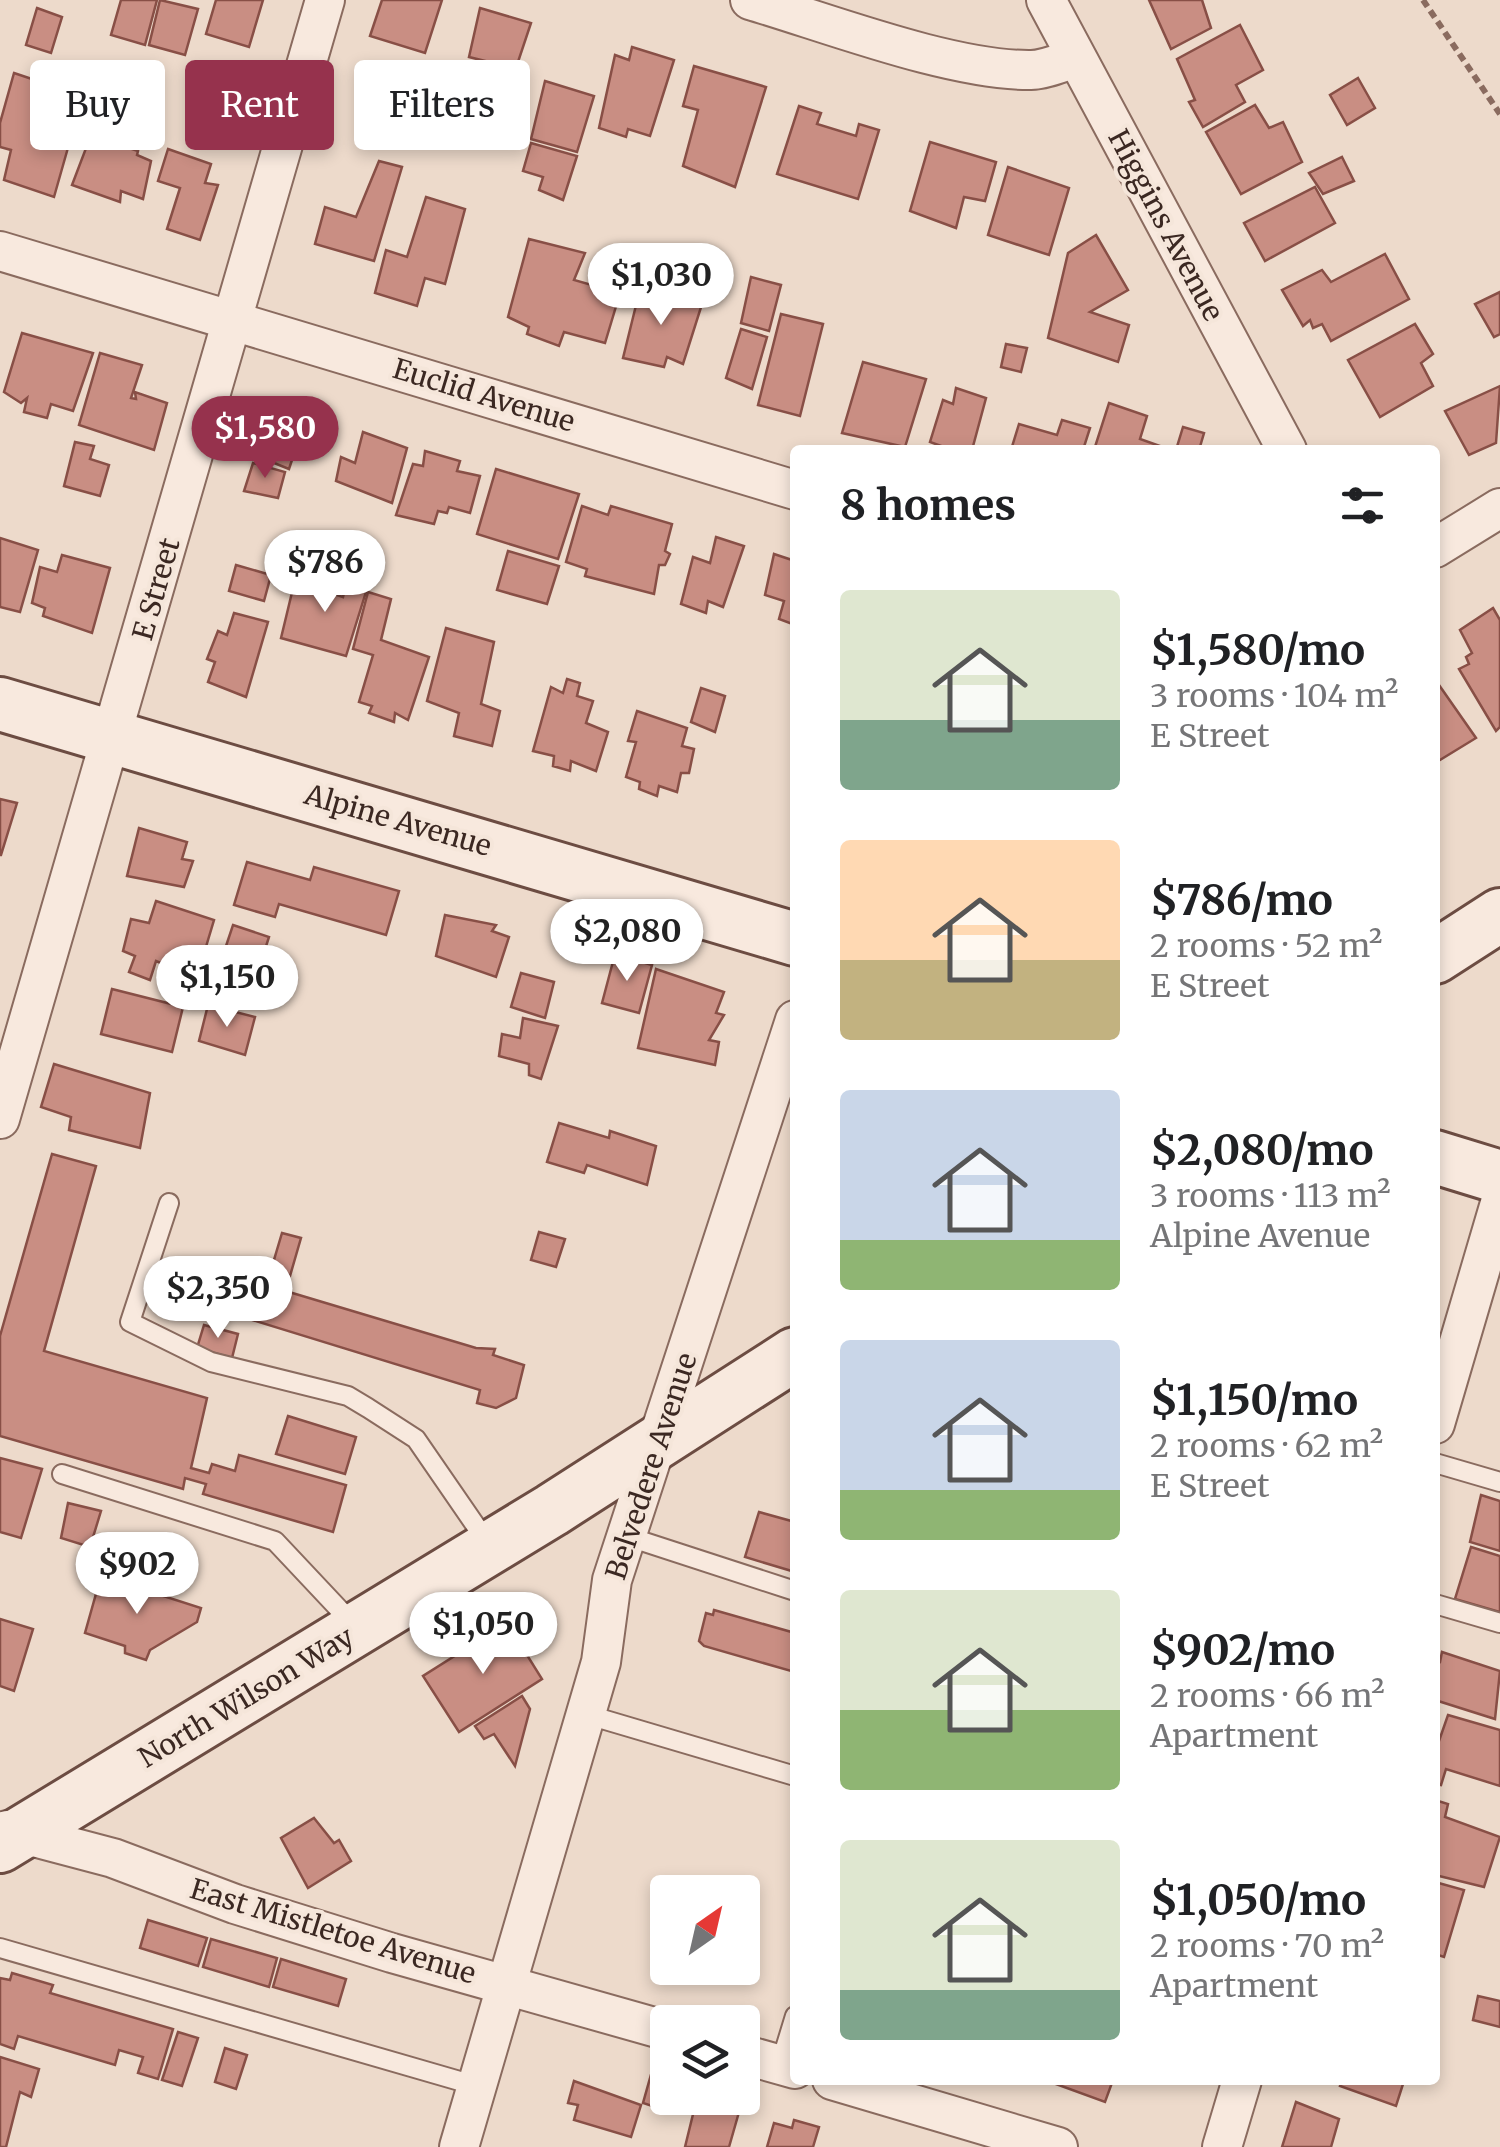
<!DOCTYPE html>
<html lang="en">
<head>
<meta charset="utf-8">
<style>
  :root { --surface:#fff; --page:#f2f2f2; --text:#202124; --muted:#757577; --accent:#96324d }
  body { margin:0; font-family:Merriweather,serif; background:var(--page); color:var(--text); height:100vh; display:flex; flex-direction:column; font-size:38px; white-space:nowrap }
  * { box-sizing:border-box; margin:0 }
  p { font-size:32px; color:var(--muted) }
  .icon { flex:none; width:55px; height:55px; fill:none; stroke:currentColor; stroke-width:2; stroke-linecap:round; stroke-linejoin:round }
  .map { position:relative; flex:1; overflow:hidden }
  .panel { position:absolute; left:790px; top:445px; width:650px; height:1640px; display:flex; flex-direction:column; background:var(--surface); border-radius:10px; box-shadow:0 5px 15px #0003 }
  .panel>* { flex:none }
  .guide { position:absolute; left:30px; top:60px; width:610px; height:90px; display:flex; gap:20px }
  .needle { width:65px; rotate:34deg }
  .fabs { position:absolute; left:650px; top:1875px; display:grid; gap:20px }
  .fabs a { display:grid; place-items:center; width:110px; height:110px; border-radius:10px; background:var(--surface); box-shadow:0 5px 15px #0003; font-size:50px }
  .price { position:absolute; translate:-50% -85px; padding:0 22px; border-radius:35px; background:#fff; color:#222; font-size:32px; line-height:65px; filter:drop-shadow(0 2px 5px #0008) }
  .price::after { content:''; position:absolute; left:50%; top:60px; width:30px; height:22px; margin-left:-15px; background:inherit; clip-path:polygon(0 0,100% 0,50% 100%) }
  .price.active { background:var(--accent); color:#fff }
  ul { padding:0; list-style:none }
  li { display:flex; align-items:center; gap:30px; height:250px; padding:0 50px }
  li span { display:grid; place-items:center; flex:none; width:280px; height:200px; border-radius:10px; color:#555 }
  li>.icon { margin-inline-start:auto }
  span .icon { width:120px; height:120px; fill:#fffc; stroke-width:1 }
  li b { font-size:42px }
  h2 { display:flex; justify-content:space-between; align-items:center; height:120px; padding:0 50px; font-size:42px }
  .tag { padding:0 35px; border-radius:10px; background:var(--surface); box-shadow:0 5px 15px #0003; font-size:35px; line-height:90px }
  .tag.active { background:var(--accent); color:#fff }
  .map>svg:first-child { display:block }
  .building { fill:#c98e83; stroke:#884f46; stroke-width:2.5 }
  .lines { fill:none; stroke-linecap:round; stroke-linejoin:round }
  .lane-casing { stroke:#8a6b5f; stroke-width:22 }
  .street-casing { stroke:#8a6b5f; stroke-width:42 }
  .secondary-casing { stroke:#6c4c42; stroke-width:58 }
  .path { stroke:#8a6b5f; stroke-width:6; stroke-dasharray:8 5; stroke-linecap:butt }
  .lane { stroke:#f8e9de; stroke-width:18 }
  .street { stroke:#f8e9de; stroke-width:38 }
  .secondary { stroke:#f8e9de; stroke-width:52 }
  .labels { text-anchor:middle; stroke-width:8; stroke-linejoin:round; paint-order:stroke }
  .street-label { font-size:28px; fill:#3b2822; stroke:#f5e6da }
</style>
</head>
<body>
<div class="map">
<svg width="1500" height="2147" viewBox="0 0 1500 2147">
  <rect width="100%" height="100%" fill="#eddacb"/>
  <g class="building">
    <path d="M121,0H157L145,45L111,35Z"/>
    <path d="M160,0L198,9L185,55L149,45Z"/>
    <path d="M216,0H263L249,47L206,34Z"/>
    <path d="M382,0H442L425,53L370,36Z"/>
    <path d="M1149,0H1202L1211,28L1171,49Z"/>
    <path d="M37,8L62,17L51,53L26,45Z"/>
    <path d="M480,8L531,23L513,77L487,68L489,62L469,57Z"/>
    <path d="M1240,25L1263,70L1236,85L1245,102L1203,127L1189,102L1195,100L1177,59Z"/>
    <path d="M632,47L674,60L650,136L628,129L626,137L599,128L615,55L629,60Z"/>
    <path d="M694,66L766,87L735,187L683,166L698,110L683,106Z"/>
    <path d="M14,73L68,91L59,124L73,130L54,197L4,180L11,150L0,147V123Z"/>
    <path d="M1358,78L1375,108L1347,125L1330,95Z"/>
    <path d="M545,81L594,96L577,152L531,139Z"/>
    <path d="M434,87L472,98L457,148L420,137Z"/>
    <path d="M1255,105L1269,128L1283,122L1302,162L1241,194L1206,132Z"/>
    <path d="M799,106L821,113L817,124L856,136L859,124L879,130L858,199L777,174Z"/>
    <path d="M197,109L236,120L228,143L190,133Z"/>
    <path d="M482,110L503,116L497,134L478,126Z"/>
    <path d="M91,135L138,151L137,155L151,161L143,199L121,191L120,202L72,185Z"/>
    <path d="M930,142L996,162L985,201L964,197L956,228L910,211Z"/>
    <path d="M531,143L577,156L563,200L539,190L543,177L523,171Z"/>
    <path d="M168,149L211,164L205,183L218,185L200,240L167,229L180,188L158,181Z"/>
    <path d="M1342,157L1354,181L1323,194L1309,173Z"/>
    <path d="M379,161L402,167L374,261L315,244L325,207L356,217Z"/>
    <path d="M1008,167L1069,188L1049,255L988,235Z"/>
    <path d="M1315,187L1335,223L1265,261L1244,223Z"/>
    <path d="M426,197L465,209L445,284L425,278L417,306L375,293L386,250L407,257Z"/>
    <path d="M1096,235L1128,290L1090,312L1129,325L1118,362L1048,338L1068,253Z"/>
    <path d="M529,239L585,253L574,280L620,293L605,343L564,332L559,346L527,334L529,327L508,317Z"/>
    <path d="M1385,254L1409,299L1331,341L1322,324L1313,328L1310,320L1303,326L1282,290L1322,270L1331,282Z"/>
    <path d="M751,277L781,285L769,331L741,323Z"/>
    <path d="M641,285L702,304L683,364L667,357L664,367L623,358Z"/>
    <path d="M1500,292V334L1494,337L1475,304Z"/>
    <path d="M781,314L823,324L800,416L758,405Z"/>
    <path d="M1415,324L1433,354L1421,363L1433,386L1380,417L1348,360Z"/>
    <path d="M741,329L767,337L752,389L726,378Z"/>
    <path d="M22,333L93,353L73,411L51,404L47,418L24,412L27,398L21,403L4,392Z"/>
    <path d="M1006,344L1027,348L1021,372L1001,367Z"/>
    <path d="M100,353L142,365L131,398L136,399L135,392L167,403L154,450L79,425Z"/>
    <path d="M863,362L926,379L905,447L842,433Z"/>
    <path d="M1500,386L1496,443L1469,455L1445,411Z"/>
    <path d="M956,388L986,398L972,450H952L930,442L943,400L953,404Z"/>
    <path d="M281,402L296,406L294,413L306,418L289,469L254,455L267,406L280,409Z"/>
    <path d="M1109,403L1147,416L1140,439L1171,450H1094Z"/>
    <path d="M1062,420L1090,428L1083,450H1011L1019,424L1057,435Z"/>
    <path d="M1183,427L1204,433L1199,450H1176Z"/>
    <path d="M363,432L407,448L392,503L336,481L341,457L355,463Z"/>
    <path d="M75,442L94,446L90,459L109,465L100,496L64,486Z"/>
    <path d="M425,451L460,461L457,471L480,476L470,513L449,507L447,513L438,511L434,524L396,515L413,464L423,466Z"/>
    <path d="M253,463L285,472L278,498L244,491Z"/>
    <path d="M496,469L579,494L558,559L477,534Z"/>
    <path d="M582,506L608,515L611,506L672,524L665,551L670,554L665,565H659L654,594L585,576L587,569L566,562Z"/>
    <path d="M716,537L744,546L723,607L708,601L706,613L681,604L693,557L710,563Z"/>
    <path d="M0,538L38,550L20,612L0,607Z"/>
    <path d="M508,551L559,566L547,604L497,590Z"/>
    <path d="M774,554L795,561V625L779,619L784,601L765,595Z"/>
    <path d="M62,555L110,568L92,633L43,616L45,608L32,603L40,567L57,572Z"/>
    <path d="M236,565L271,575L264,601L229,591Z"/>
    <path d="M349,572L370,579L346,656L281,638L295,580L343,597Z"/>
    <path d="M368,592L391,599L381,640L429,657L408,720L395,713L394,722L369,713L372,706L359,702L373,655L353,649Z"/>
    <path d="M1493,608L1500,620V727L1496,731L1459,669L1469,664L1466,657L1472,653L1460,630Z"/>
    <path d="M234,613L268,622L246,697L208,682L215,662L207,659L218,631L227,635Z"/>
    <path d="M446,628L494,642L481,704L500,711L492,746L454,736L459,713L427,701Z"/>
    <path d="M567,679L580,683L577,696L593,701L586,723L608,732L596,771L571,761L570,771L553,766L554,756L533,751L551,687L563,693Z"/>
    <path d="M1439,685L1476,738L1435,763V687Z"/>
    <path d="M701,688L725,696L715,732L691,722Z"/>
    <path d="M637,711L687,728L682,746L694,749L689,773H681L677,792L659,786L657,796L639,789L640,782L626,777L636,742L628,741Z"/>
    <path d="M0,799L17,803L1,855H0Z"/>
    <path d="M139,828L187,842L182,859L193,861L184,887L127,876Z"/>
    <path d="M247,862L310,880L314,867L399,891L386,935L279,904L275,917L234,905Z"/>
    <path d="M156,901L214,920L193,990L163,980L168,966L156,961L150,980L129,972L135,956L123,951L131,919L149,923Z"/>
    <path d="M445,915L496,925L492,931L509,937L496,977L436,956Z"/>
    <path d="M233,925L269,937L259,968L222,958Z"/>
    <path d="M615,954L652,965L639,1013L602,1003Z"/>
    <path d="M656,969L724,992L716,1013L724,1015L709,1040L719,1042L715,1065L638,1048Z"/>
    <path d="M521,973L554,982L545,1018L511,1007Z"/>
    <path d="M112,989L183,1007L172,1052L101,1034Z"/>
    <path d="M208,1005L255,1017L245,1055L199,1041Z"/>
    <path d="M523,1018L558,1026L541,1079L529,1075V1064L499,1056L502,1034L520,1038Z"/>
    <path d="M54,1064L150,1093L140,1148L69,1130L71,1117L41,1107Z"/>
    <path d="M559,1123L609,1138L610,1131L656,1146L647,1185L587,1165L584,1173L547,1162Z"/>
    <path d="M52,1154L96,1166L44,1351L207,1398L191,1468L209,1473L212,1464L235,1471L239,1455L346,1485L333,1532L203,1494L206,1484L185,1478L183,1489L0,1436V1336Z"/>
    <path d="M539,1232L565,1239L556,1267L531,1260Z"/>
    <path d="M282,1233L301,1238L290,1276L271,1270Z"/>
    <path d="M259,1283L476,1348L495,1349L493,1355L524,1365L516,1398L496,1408L477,1403L480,1390L249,1319Z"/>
    <path d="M204,1325L238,1334L232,1358L197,1348Z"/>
    <path d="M288,1416L356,1437L345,1474L276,1454Z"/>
    <path d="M0,1458L42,1469L21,1538L0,1532Z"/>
    <path d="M1481,1495L1500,1501V1551L1470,1542Z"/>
    <path d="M68,1503L101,1511L90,1547L61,1538Z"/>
    <path d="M759,1512L795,1522V1572L745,1557Z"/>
    <path d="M154,1538L189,1547L178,1587L146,1579Z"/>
    <path d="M1471,1547L1500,1556V1612L1455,1599Z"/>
    <path d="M101,1576L201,1608L197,1622L150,1650L146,1660L125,1653V1646L85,1633Z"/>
    <path d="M714,1610L795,1633L791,1671L704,1646L699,1641L706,1613L713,1615Z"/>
    <path d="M0,1619L33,1629L14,1691L0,1686Z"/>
    <path d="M507,1623L542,1679L459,1732L423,1676Z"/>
    <path d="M1442,1652L1500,1671L1495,1719L1435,1700V1661L1440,1662Z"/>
    <path d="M522,1696L530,1709L515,1766L494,1734L484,1739L475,1726Z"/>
    <path d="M1448,1715L1500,1730V1786L1446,1769L1441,1785L1435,1784V1739L1439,1741Z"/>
    <path d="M1435,1800L1448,1804L1445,1817L1500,1837L1484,1887L1435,1875Z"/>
    <path d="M314,1818L334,1843L339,1840L351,1861L308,1888L281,1838Z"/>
    <path d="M1435,1882L1464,1890L1444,1957L1435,1954Z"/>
    <path d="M148,1920L207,1938L198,1966L140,1948Z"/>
    <path d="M211,1939L277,1958L269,1987L203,1967Z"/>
    <path d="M281,1959L346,1979L338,2006L273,1987Z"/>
    <path d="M12,1973L53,1985L50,1993L173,2029L158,2079L138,2073L143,2057L119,2050L115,2065L18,2036L14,2049L0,2044V1978L10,1980Z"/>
    <path d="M1478,1996L1500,2001V2027L1473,2020Z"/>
    <path d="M178,2032L198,2038L182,2086L162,2080Z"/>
    <path d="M225,2048L247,2055L236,2089L215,2082Z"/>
    <path d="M0,2057L39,2069L31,2097L20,2092L6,2147H0Z"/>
    <path d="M652,2071L668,2075V2098H678L673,2113L643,2103Z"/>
    <path d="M1045,2080H1113L1105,2102Z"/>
    <path d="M1342,2080H1396L1403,2084L1396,2106L1340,2086Z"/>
    <path d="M574,2081L641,2105L631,2137L574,2120L578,2105L568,2103Z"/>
    <path d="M697,2098H724L722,2105L739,2112L729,2147H685Z"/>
    <path d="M1296,2102L1339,2119L1331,2147H1282Z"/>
    <path d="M794,2120L819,2127L813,2147H767L774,2123L792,2128Z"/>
  </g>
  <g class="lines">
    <defs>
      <g id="lane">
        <path d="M169,1203L130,1322L211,1362L348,1396L368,1408L416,1439L489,1545"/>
        <path d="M1435,1463L1500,1482"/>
        <path d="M62,1474L275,1541L354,1625"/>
        <path d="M626,1536L795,1591"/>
        <path d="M1435,1604L1500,1623"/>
        <path d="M585,1714L795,1776"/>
        <path d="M0,1948L477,2086"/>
        <path d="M780,2065L795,2016"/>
      </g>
      <g id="street">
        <path d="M750,0C828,23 952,71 1031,70C1045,70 1062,62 1076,58"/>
        <path d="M1046,0L1287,450"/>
        <path d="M0,251L795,490"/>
        <path d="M1435,548L1500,508"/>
        <path d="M0,1119L325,0"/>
        <path d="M1435,1424L1500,1203"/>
        <path d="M7,1830L113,1858L235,1904L392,1953L668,2031"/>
        <path d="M742,2054L795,2069"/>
        <path d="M832,2080L1058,2147"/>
        <path d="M459,2147L601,1662L612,1580L795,1020"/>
        <path d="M1222,2147L1242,2080"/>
      </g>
      <g id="secondary">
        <path d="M0,704L795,939"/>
        <path d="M1435,957L1500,915"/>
        <path d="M1435,1157L1500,1177"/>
        <path d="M0,1846L552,1510L795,1354"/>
      </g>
    </defs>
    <use href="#lane" class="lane-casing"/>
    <use href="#street" class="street-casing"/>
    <use href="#secondary" class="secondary-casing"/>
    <path class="path" d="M1423,0L1500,114"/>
    <use href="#lane" class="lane"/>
    <use href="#street" class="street"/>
    <use href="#secondary" class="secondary"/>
  </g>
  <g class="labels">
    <g class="street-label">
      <text transform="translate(1166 225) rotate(62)" y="10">Higgins Avenue</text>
      <text transform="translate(484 395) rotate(17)" y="10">Euclid Avenue</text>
      <text transform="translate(156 589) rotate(-74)" y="10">E Street</text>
      <text transform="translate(398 820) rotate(16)" y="10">Alpine Avenue</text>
      <text transform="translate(651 1466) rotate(-72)" y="10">Belvedere Avenue</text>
      <text transform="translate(246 1697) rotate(-31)" y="10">North Wilson Way</text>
      <text transform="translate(333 1931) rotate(17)" y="10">East Mistletoe Avenue</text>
    </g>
  </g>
</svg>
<div class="fabs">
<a><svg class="needle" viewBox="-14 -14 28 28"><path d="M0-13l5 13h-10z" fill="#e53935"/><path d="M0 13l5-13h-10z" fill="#757577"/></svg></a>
<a><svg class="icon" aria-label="layers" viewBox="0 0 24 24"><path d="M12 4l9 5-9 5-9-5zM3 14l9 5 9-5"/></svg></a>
</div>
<b class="price" style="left:661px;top:328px">$1,030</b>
<b class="price active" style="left:265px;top:481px">$1,580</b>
<b class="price" style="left:325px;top:615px">$786</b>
<b class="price" style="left:627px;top:984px">$2,080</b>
<b class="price" style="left:227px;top:1030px">$1,150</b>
<b class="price" style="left:218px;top:1341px">$2,350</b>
<b class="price" style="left:137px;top:1617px">$902</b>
<b class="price" style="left:483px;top:1677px">$1,050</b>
<div class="guide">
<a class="tag">Buy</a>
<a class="tag active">Rent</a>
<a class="tag">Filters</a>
</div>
<section class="panel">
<h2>8 homes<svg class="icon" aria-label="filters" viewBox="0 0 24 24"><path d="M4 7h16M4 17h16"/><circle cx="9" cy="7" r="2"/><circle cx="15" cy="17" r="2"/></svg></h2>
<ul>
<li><span style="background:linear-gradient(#dfe7d0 65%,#7fa58c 0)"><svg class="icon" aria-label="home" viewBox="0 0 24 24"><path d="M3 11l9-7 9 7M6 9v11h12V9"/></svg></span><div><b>$1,580/mo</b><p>3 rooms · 104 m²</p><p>E Street</p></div></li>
<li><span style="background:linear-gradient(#ffd9b3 60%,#c2b280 0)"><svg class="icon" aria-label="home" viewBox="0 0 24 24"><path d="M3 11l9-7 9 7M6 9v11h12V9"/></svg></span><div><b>$786/mo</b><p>2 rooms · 52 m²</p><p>E Street</p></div></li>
<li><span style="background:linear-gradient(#c9d6e8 75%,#8fb573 0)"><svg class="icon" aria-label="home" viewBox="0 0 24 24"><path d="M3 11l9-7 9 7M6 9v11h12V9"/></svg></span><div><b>$2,080/mo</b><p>3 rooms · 113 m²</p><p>Alpine Avenue</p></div></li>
<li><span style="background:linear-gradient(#c9d6e8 75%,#8fb573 0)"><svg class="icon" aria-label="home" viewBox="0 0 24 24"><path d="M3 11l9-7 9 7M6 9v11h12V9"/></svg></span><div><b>$1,150/mo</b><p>2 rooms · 62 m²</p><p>E Street</p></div></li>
<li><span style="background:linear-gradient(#dfe7d0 60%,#8fb573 0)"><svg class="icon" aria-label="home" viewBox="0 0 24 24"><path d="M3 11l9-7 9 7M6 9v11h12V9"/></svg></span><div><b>$902/mo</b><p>2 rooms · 66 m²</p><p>Apartment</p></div></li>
<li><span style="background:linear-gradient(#dfe7d0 75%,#7fa58c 0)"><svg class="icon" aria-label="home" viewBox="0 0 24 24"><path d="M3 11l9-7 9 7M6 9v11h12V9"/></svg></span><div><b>$1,050/mo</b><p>2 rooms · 70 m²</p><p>Apartment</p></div></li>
</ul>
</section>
</div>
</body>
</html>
